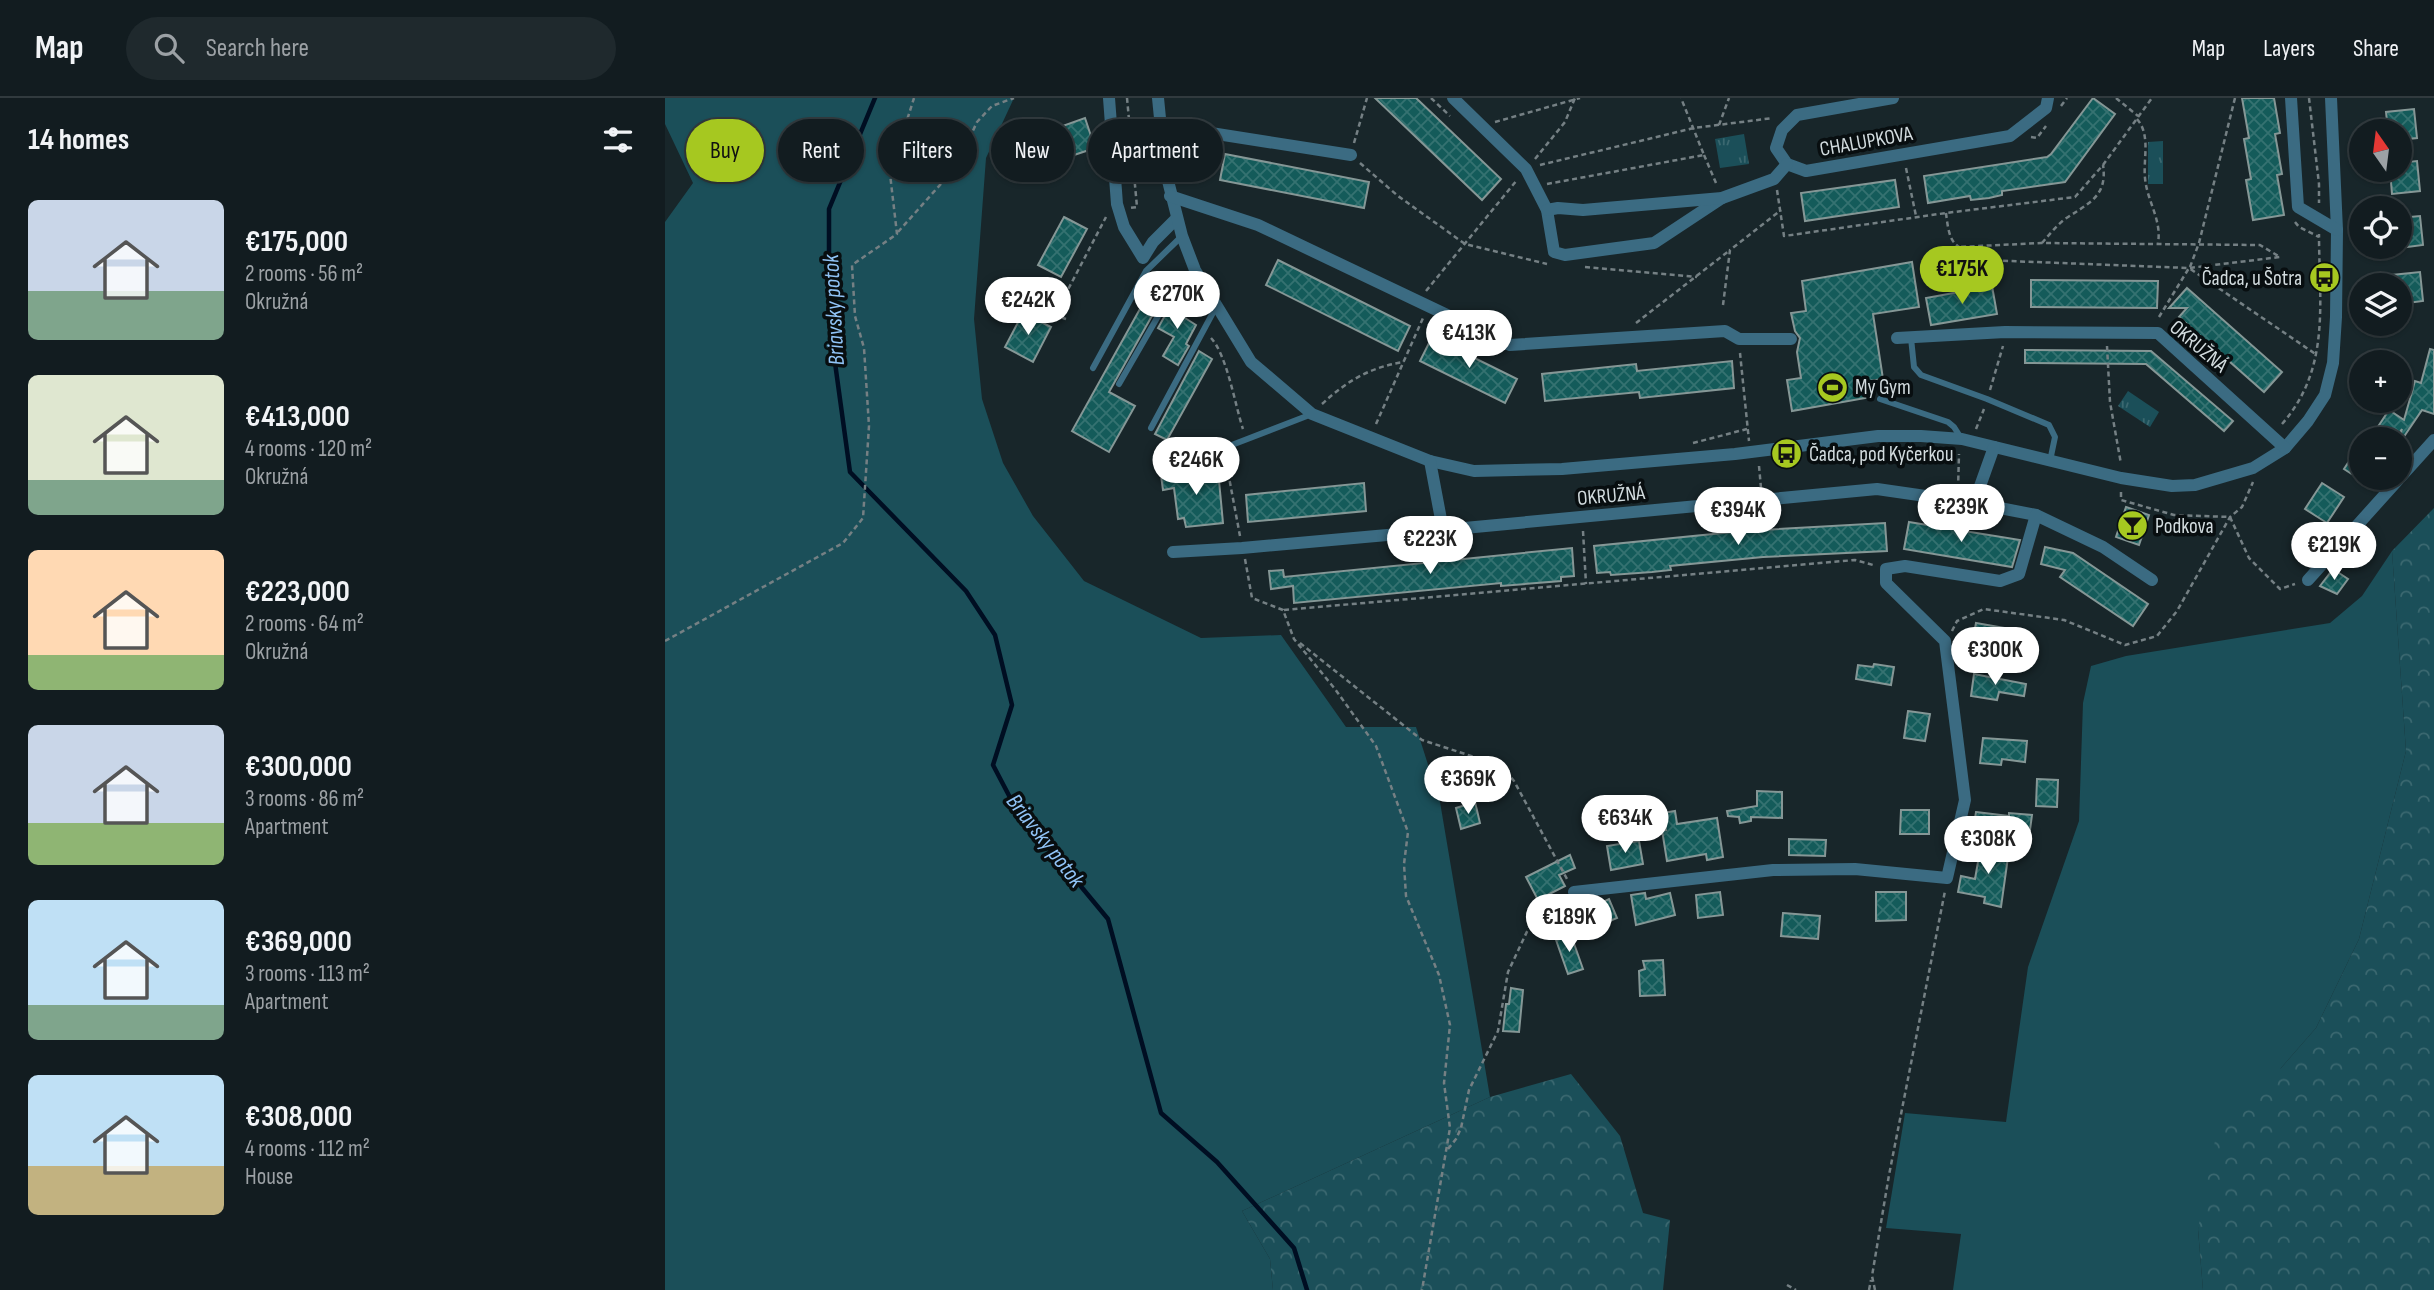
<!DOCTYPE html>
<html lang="en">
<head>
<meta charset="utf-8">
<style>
  :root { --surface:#121c20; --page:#1f292d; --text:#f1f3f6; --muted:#9ca1a5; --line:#313a3e; --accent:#a6c820 }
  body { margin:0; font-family:"Sofia Sans Condensed",sans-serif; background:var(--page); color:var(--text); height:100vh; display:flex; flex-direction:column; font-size:26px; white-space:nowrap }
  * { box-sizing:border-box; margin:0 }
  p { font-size:23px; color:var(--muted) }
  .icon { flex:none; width:38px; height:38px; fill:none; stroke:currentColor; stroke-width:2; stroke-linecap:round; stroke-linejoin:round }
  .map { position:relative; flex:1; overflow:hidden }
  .side { display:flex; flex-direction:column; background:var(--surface); width:665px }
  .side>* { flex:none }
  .guide { position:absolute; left:21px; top:21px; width:665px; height:63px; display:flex; gap:14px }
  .needle { width:46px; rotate:346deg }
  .fabs { position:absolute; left:1684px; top:21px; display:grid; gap:14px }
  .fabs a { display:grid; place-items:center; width:63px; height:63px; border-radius:50%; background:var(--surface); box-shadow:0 2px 5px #0004,0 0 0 2px var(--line); font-size:35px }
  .price { position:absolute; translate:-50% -60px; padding:0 16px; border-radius:24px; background:#fff; color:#222; font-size:23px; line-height:46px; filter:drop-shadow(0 2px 4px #0008) }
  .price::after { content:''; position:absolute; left:50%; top:42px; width:21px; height:16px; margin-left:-10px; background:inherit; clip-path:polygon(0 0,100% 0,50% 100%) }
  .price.on { background:var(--accent); color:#111 }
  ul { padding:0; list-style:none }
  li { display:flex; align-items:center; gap:21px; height:175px; padding:0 28px }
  li span { display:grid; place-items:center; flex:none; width:196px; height:140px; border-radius:10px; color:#555 }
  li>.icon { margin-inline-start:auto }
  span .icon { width:84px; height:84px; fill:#fffc; stroke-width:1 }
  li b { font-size:30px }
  h2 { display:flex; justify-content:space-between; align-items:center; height:84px; padding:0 28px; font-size:30px }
  .tag { padding:0 24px; border-radius:32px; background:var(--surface); box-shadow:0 2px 5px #0004,0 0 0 2px var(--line); font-size:24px; line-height:63px }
  .tag.on { background:var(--accent); color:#111 }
  header { display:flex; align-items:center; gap:42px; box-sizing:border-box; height:98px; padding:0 35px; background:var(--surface); border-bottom:2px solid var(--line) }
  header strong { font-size:33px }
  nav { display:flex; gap:38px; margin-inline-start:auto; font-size:24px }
  .search { width:490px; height:63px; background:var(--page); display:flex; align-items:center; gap:18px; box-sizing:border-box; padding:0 24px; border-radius:38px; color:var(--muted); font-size:26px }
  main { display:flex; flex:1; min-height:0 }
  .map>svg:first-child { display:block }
  .grass { fill:#1b4f59 }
  .forest { fill:url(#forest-crowns) }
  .park { fill:url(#park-tufts) }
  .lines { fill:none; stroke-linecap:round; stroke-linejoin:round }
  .stream { stroke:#000e22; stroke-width:4.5 }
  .building { fill:url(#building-cross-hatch); stroke:#859796; stroke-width:2 }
  .path { stroke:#758084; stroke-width:2.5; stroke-dasharray:5 3.5; stroke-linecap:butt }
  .lane { stroke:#3b6b82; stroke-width:6 }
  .street { stroke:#3b6b82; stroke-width:12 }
  .labels { text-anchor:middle; stroke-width:7; stroke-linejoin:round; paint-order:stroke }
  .street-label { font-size:21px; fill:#d2dbde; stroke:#080e10 }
  .poi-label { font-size:21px; fill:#d2dbde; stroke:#080e10; text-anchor:start }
  .water-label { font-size:23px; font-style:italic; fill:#91c4f7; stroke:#080e10 }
</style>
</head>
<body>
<header>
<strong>Map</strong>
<div class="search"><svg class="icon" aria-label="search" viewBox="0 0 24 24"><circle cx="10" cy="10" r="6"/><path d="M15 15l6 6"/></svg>Search here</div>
<nav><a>Map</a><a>Layers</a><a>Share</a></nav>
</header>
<main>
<section class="side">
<h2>14 homes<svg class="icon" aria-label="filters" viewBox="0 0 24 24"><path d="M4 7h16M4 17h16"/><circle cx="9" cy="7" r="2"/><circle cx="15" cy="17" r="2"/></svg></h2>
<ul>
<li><span style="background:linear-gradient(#c9d6e8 65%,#7fa58c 0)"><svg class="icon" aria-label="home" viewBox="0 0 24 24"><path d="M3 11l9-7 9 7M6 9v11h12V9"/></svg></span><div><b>€175,000</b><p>2 rooms · 56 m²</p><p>Okružná</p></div></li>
<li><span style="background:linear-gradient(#dfe7d0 75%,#7fa58c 0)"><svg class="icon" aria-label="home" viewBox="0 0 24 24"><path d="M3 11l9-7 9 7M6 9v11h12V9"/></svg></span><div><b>€413,000</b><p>4 rooms · 120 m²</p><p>Okružná</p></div></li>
<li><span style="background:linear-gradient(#ffd9b3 75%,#8fb573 0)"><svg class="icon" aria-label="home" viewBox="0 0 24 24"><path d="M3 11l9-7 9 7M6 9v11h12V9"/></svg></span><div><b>€223,000</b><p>2 rooms · 64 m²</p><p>Okružná</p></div></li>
<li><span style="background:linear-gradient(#c9d6e8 70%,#8fb573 0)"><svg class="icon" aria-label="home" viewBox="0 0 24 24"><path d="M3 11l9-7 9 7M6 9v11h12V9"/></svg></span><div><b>€300,000</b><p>3 rooms · 86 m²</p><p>Apartment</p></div></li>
<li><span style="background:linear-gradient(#bfe0f5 75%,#7fa58c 0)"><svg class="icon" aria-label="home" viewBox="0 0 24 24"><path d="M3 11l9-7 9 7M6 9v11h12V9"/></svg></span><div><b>€369,000</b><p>3 rooms · 113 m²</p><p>Apartment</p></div></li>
<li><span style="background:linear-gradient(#bfe0f5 65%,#c2b280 0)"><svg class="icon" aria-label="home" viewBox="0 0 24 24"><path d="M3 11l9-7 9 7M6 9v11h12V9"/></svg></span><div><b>€308,000</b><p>4 rooms · 112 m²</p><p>House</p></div></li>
</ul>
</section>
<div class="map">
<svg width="1769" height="1192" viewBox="0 0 1769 1192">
  <defs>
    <pattern id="forest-crowns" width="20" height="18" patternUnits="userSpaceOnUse" patternTransform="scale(1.75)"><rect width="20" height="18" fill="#1b4f59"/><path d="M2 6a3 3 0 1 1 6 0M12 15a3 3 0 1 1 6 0" fill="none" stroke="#3b6870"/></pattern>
    <pattern id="park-tufts" width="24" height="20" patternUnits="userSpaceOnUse" patternTransform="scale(1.75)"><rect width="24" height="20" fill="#1b4f59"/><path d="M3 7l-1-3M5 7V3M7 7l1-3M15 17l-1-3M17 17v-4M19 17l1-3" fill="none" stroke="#3b6870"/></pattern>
    <pattern id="building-cross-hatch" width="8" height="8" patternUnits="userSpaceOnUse" patternTransform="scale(1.75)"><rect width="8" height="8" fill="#145b5a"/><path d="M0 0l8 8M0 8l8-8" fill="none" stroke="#357271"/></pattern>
  </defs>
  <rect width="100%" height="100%" fill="#18262a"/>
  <g class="grass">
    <path d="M0,0H349L321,60L309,221L317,301L338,365L368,418L419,483L536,540L616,537L681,629H751L775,704L825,999L577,1113L605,1161L608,1192H0V124L28,85L0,26Z"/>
    <path d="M1727,453L1741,653L1694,841L1651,930L1616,970L1533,1131L1538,1192H1288L1296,1136L1221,1130L1240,1015L1341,1024L1363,869L1414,723L1418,605L1426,568L1461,558L1665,525L1697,498Z"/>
  </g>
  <g class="forest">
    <path d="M1769,410V1192H1538L1533,1131L1552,1032L1616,970L1651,930L1694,841L1741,653L1727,453Z"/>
    <path d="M906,976L955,1038L978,1115L1005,1122L998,1192H608L605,1161L577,1113L825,999Z"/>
  </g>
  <g class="park">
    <path d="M1079,36L1084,66L1055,70L1050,41Z"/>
    <path d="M1498,43V86H1483V44Z"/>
    <path d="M1463,293L1494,314L1485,329L1453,308Z"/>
  </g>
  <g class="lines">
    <path class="stream" d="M210,0L164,111V221L185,374L301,493L330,537L347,607L328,667L350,709L443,821L496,1015L552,1064L629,1150L642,1192"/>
  </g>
  <g class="building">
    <path d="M710,0H751L836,81L817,102Z"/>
    <path d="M1428,0L1450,16L1400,84L1337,93V97L1324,100L1306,102L1305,98L1263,105L1259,78L1382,59L1386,56Z"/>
    <path d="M1577,0H1609L1615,35L1610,36L1617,76L1612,77L1619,117L1588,122L1581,82L1586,81L1579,41L1584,40Z"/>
    <path d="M1749,11L1752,40L1734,42V33H1723L1721,14Z"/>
    <path d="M420,20L430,50L385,65L375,36Z"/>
    <path d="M560,56L704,84L699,110L555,82Z"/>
    <path d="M1752,63L1755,93L1727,96L1725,72H1734V65Z"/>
    <path d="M1230,82L1234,109L1140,123L1136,95Z"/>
    <path d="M1755,118L1758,147L1734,150V120Z"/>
    <path d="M399,119L422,131L396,179L373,167Z"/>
    <path d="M613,162L745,228L733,253L601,187Z"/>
    <path d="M1247,164L1254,209L1208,216L1218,281L1203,283L1206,299L1127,313L1122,282L1136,280L1132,254L1135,240L1130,233L1126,215L1141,213L1137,183Z"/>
    <path d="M1755,174L1758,203L1734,206V187H1728L1727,177Z"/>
    <path d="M1366,182L1493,183L1492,210L1366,209Z"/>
    <path d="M1327,188L1332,216L1266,227L1261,200Z"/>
    <path d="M1522,190L1617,274L1599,294L1514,219L1522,210H1504Z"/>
    <path d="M485,193L497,200L444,294L470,308L444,354L407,333Z"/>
    <path d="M515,202L526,208L520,220L531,227L521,246L524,248L513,267L498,258L509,239L493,230L507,205L512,208Z"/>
    <path d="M358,215L386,229L368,264L340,249Z"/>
    <path d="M767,239L852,281L840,305L755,263Z"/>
    <path d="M1765,251L1769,252V316L1757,312L1736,343L1734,341L1737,331L1730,341H1705L1724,312L1739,322L1750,283L1756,285Z"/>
    <path d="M1360,252L1486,253L1568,323L1559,333L1481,266L1360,265Z"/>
    <path d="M534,253L547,261L502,342L490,336Z"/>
    <path d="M1067,263L1069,290L975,300L974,294L880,303L877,276L971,266L972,273Z"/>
    <path d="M1696,345V382L1679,371Z"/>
    <path d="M553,372L558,425L521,429L519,420L513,421L509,390L498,392L496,377Z"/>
    <path d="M699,385L701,413L583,424L581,397Z"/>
    <path d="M1657,385L1679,399L1662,425L1640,411Z"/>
    <path d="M1461,409L1484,417L1474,447L1451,439Z"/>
    <path d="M1244,424L1355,442L1347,469L1239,451Z"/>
    <path d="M1220,425L1222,453L1098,459L1005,468L1006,472L987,474L946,477L945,474L932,475L929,448L1078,433Z"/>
    <path d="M1380,449L1408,455L1483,506L1468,528L1395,479L1400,472L1376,466Z"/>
    <path d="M907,450L909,478L896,479V483L836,488V485L629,505L628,488L606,491L604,473L618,472L619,479Z"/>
    <path d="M1668,471L1683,481L1672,496L1655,488Z"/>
    <path d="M1311,525L1340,530L1335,551L1307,546Z"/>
    <path d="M1209,566L1229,569L1226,587L1191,581L1193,567L1208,569Z"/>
    <path d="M1309,576L1361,586L1359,598L1334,594L1332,602L1306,598Z"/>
    <path d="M1243,613L1265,616L1260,643L1239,640Z"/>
    <path d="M1318,640L1362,643L1360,664L1337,661L1336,667L1315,665Z"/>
    <path d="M1372,681L1393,682L1392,709L1371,708Z"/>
    <path d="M1092,693L1117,694V720L1086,719V723L1075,725L1074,719L1063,718L1062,713L1092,708Z"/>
    <path d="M810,704L815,725L796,731L791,710Z"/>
    <path d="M1236,712H1264V736H1235Z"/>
    <path d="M1010,713L1012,726L1052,720L1058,759L1042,762L1041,756L1002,763L997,732H1001L998,715Z"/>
    <path d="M1311,714L1344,718V715L1367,717L1365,732L1309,726Z"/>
    <path d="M1124,741L1161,742L1160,758L1124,757Z"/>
    <path d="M974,743L978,766L946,772L942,748Z"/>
    <path d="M1316,747L1344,752L1336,809L1319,805L1320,799L1293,794L1296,778L1310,781Z"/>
    <path d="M905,757L910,770L894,777L900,788L873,802L861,779Z"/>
    <path d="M1055,794L1058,817L1033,820L1031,797Z"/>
    <path d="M1211,794H1241V822L1211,823Z"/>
    <path d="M980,795L981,801L1005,795L1010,817L971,827L966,797Z"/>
    <path d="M931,800L934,806L944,801L952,820L924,832L911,803Z"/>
    <path d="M1118,815L1155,818L1153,841L1116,838Z"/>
    <path d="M906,837L918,871L903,876L891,842Z"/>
    <path d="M998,862L1000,897L975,898L974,873L980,871L978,863Z"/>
    <path d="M846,890L858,892L854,934L838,933L841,906H844Z"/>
  </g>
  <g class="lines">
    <g class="path">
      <path d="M462,0L472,109L465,110"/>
      <path d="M766,0L785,18"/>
      <path d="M1451,0L1473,18"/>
      <path d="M1644,0L1654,86V105"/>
      <path d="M1396,8L1402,0"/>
      <path d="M1472,21C1486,37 1478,61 1480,80C1482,103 1497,122 1493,145"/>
      <path d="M830,24L915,0"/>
      <path d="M1054,27L1064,0"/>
      <path d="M1366,39L1372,40L1381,28"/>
      <path d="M689,45L702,0"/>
      <path d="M1039,57L1051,85"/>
      <path d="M870,61L900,24L910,0"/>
      <path d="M695,65L733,98L800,146L882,166"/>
      <path d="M875,67L1029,30L1108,20"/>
      <path d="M1241,70L1251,118"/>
      <path d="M882,86L1039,57L1016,0"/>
      <path d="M1112,92L1119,138L1281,115L1410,99L1438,67L1487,0"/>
      <path d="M1281,115C1285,149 1288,146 1318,162L1524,170L1615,159L1595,147L1376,145L1293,149"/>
      <path d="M1630,124L1634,129L1654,139"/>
      <path d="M233,134L291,69L312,24L327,8L349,0"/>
      <path d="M1377,145C1384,137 1391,128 1400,121C1422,106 1443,99 1438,67"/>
      <path d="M920,169L1032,179"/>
      <path d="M1525,169L1534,145L1570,0"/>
      <path d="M761,193L852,82"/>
      <path d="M1058,207L1065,152L1116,112"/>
      <path d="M1494,219L1524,170L1652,257"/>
      <path d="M401,221L398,220L397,203L441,119"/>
      <path d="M971,225L1065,152"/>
      <path d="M546,240C562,257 570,307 578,331"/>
      <path d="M1442,248L1445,304L1456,366"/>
      <path d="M1075,255L1084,343"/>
      <path d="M1325,292L1338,248"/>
      <path d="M657,306C682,283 705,269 739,264"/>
      <path d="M711,326L758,220"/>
      <path d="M1617,326C1666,270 1654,205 1654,136"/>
      <path d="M1311,331L1319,311"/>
      <path d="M1028,345L1082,331"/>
      <path d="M494,357L550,351"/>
      <path d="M560,358L575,438"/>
      <path d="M1094,368L1096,390"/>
      <path d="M915,391L916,406"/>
      <path d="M1293,391L1294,356"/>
      <path d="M1456,394V402L1509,417L1565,419L1584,460L1615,491L1630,486"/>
      <path d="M1098,414L1100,430"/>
      <path d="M918,433L921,486"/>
      <path d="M580,461L587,500L618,512L629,541L670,591L711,648L743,734L739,766L741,798L774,877L785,927L779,985L785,1030L757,1192"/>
      <path d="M619,512L1190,462L1208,467"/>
      <path d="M1287,533L1292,523L1319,511L1399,522L1460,547L1492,538L1512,513L1565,419L1577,409L1588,384"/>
      <path d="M0,543L178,445L198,420L204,328L199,250L190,218L187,167L232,136L225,76L249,0"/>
      <path d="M635,545L757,642L837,668L849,683L902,781"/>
      <path d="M783,1051L791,1041L796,1030L804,992L833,933L843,874L867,823L898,802"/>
      <path d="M1122,1187L1131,1192"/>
      <path d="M1204,1192L1206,1182"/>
      <path d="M1210,1192L1207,1178L1224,1077L1280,793"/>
    </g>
    <g class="lane">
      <path d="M1246,240L1249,269L1256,277L1322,301L1384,327L1390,339L1385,363"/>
      <path d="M428,270L481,173L517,138"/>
      <path d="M454,286L507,194L530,172"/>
      <path d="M1215,301L1283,324L1289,329L1296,340"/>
      <path d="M486,330L551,209"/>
      <path d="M559,350L647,316"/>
    </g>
    <g class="street">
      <path d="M444,0L452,106L459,129L478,160L488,144L512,120"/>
      <path d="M493,0L500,71L517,138L530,172L586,264L647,316L765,363L809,373L897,371L1070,356L1213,338H1256L1297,341L1456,380L1507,388L1530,387L1588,370L1620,350L1643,323L1660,297L1668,265L1671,219L1672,132L1666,0"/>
      <path d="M788,0L861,71L882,112L889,154L900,157L989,145L1057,100"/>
      <path d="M1228,0L1132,17L1117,32L1111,50L1122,66L1141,73L1345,38L1381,10L1383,0"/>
      <path d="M1626,0L1633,109L1672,132"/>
      <path d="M495,27L686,57"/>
      <path d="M505,98L593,127L845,247L1060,233L1074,241H1126"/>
      <path d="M882,112L893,110L918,112L1057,100L1109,81L1122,66"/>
      <path d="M1232,240L1340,234L1493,235L1620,350"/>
      <path d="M1309,405L1371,417L1438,449L1487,482"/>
      <path d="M778,432L1212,391L1309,405L1329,349"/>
      <path d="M508,454L577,450L778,432L765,363"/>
      <path d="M1643,482L1769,342"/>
      <path d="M909,794L1108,772L1190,771L1282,780L1300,702L1280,543L1221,485V471L1240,468L1335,483L1354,476L1371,417"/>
    </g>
  </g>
  <defs>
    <symbol id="bus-disc" viewBox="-11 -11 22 22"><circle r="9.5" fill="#a6c820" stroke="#080e10"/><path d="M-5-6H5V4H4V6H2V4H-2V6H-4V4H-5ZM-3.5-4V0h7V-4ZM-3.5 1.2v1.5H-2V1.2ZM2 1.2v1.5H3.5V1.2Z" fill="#111"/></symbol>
    <symbol id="stadium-disc" viewBox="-11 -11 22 22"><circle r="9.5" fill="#a6c820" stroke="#080e10"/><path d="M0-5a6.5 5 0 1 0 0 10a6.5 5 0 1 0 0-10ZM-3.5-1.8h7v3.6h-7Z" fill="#111"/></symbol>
    <symbol id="bar-disc" viewBox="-11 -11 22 22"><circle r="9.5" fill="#a6c820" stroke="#080e10"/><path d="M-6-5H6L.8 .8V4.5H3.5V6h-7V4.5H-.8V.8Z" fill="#111"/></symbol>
  </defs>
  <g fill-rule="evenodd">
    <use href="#bus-disc" x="1642" y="162" width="35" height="35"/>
    <use href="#stadium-disc" x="1150" y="272" width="35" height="35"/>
    <use href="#bus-disc" x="1104" y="338" width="35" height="35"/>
    <use href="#bar-disc" x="1450" y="410" width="35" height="35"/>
  </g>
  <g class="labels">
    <g class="street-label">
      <text transform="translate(1201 43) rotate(-10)" y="7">CHALUPKOVA</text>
      <text transform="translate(1534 248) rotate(40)" y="7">OKRUŽNÁ</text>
      <text transform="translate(946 397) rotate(-5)" y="7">OKRUŽNÁ</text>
    </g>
    <g class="poi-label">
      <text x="1637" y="187" text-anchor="end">Čadca, u Šotra</text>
      <text x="1190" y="296">My Gym</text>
      <text x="1144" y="363">Čadca, pod Kyčerkou</text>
      <text x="1490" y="435">Podkova</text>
    </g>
    <g class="water-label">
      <text transform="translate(168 212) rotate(-93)" y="8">Briavsky potok</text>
      <text transform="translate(381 742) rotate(52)" y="8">Briavsky potok</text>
    </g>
  </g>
</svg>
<div class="fabs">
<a><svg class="needle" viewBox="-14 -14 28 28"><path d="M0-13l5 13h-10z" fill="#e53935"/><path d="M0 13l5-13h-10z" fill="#9ca1a5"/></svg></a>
<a><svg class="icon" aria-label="locate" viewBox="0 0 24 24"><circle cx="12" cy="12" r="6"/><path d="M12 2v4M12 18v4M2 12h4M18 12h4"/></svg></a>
<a><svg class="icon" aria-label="layers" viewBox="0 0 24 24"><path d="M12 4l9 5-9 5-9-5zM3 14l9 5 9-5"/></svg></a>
<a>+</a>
<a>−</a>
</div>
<b class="price on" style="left:1297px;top:208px">€175K</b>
<b class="price" style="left:512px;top:233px">€270K</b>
<b class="price" style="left:363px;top:239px">€242K</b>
<b class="price" style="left:804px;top:272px">€413K</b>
<b class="price" style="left:531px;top:399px">€246K</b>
<b class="price" style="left:1296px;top:446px">€239K</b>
<b class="price" style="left:1073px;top:449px">€394K</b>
<b class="price" style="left:765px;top:478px">€223K</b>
<b class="price" style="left:1669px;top:484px">€219K</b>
<b class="price" style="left:1330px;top:589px">€300K</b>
<b class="price" style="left:803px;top:718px">€369K</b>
<b class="price" style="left:960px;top:757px">€634K</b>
<b class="price" style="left:1323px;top:778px">€308K</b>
<b class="price" style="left:904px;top:856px">€189K</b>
<div class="guide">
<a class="tag on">Buy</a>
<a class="tag">Rent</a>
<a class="tag">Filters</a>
<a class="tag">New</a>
<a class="tag">Apartment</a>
</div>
</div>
</main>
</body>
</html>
